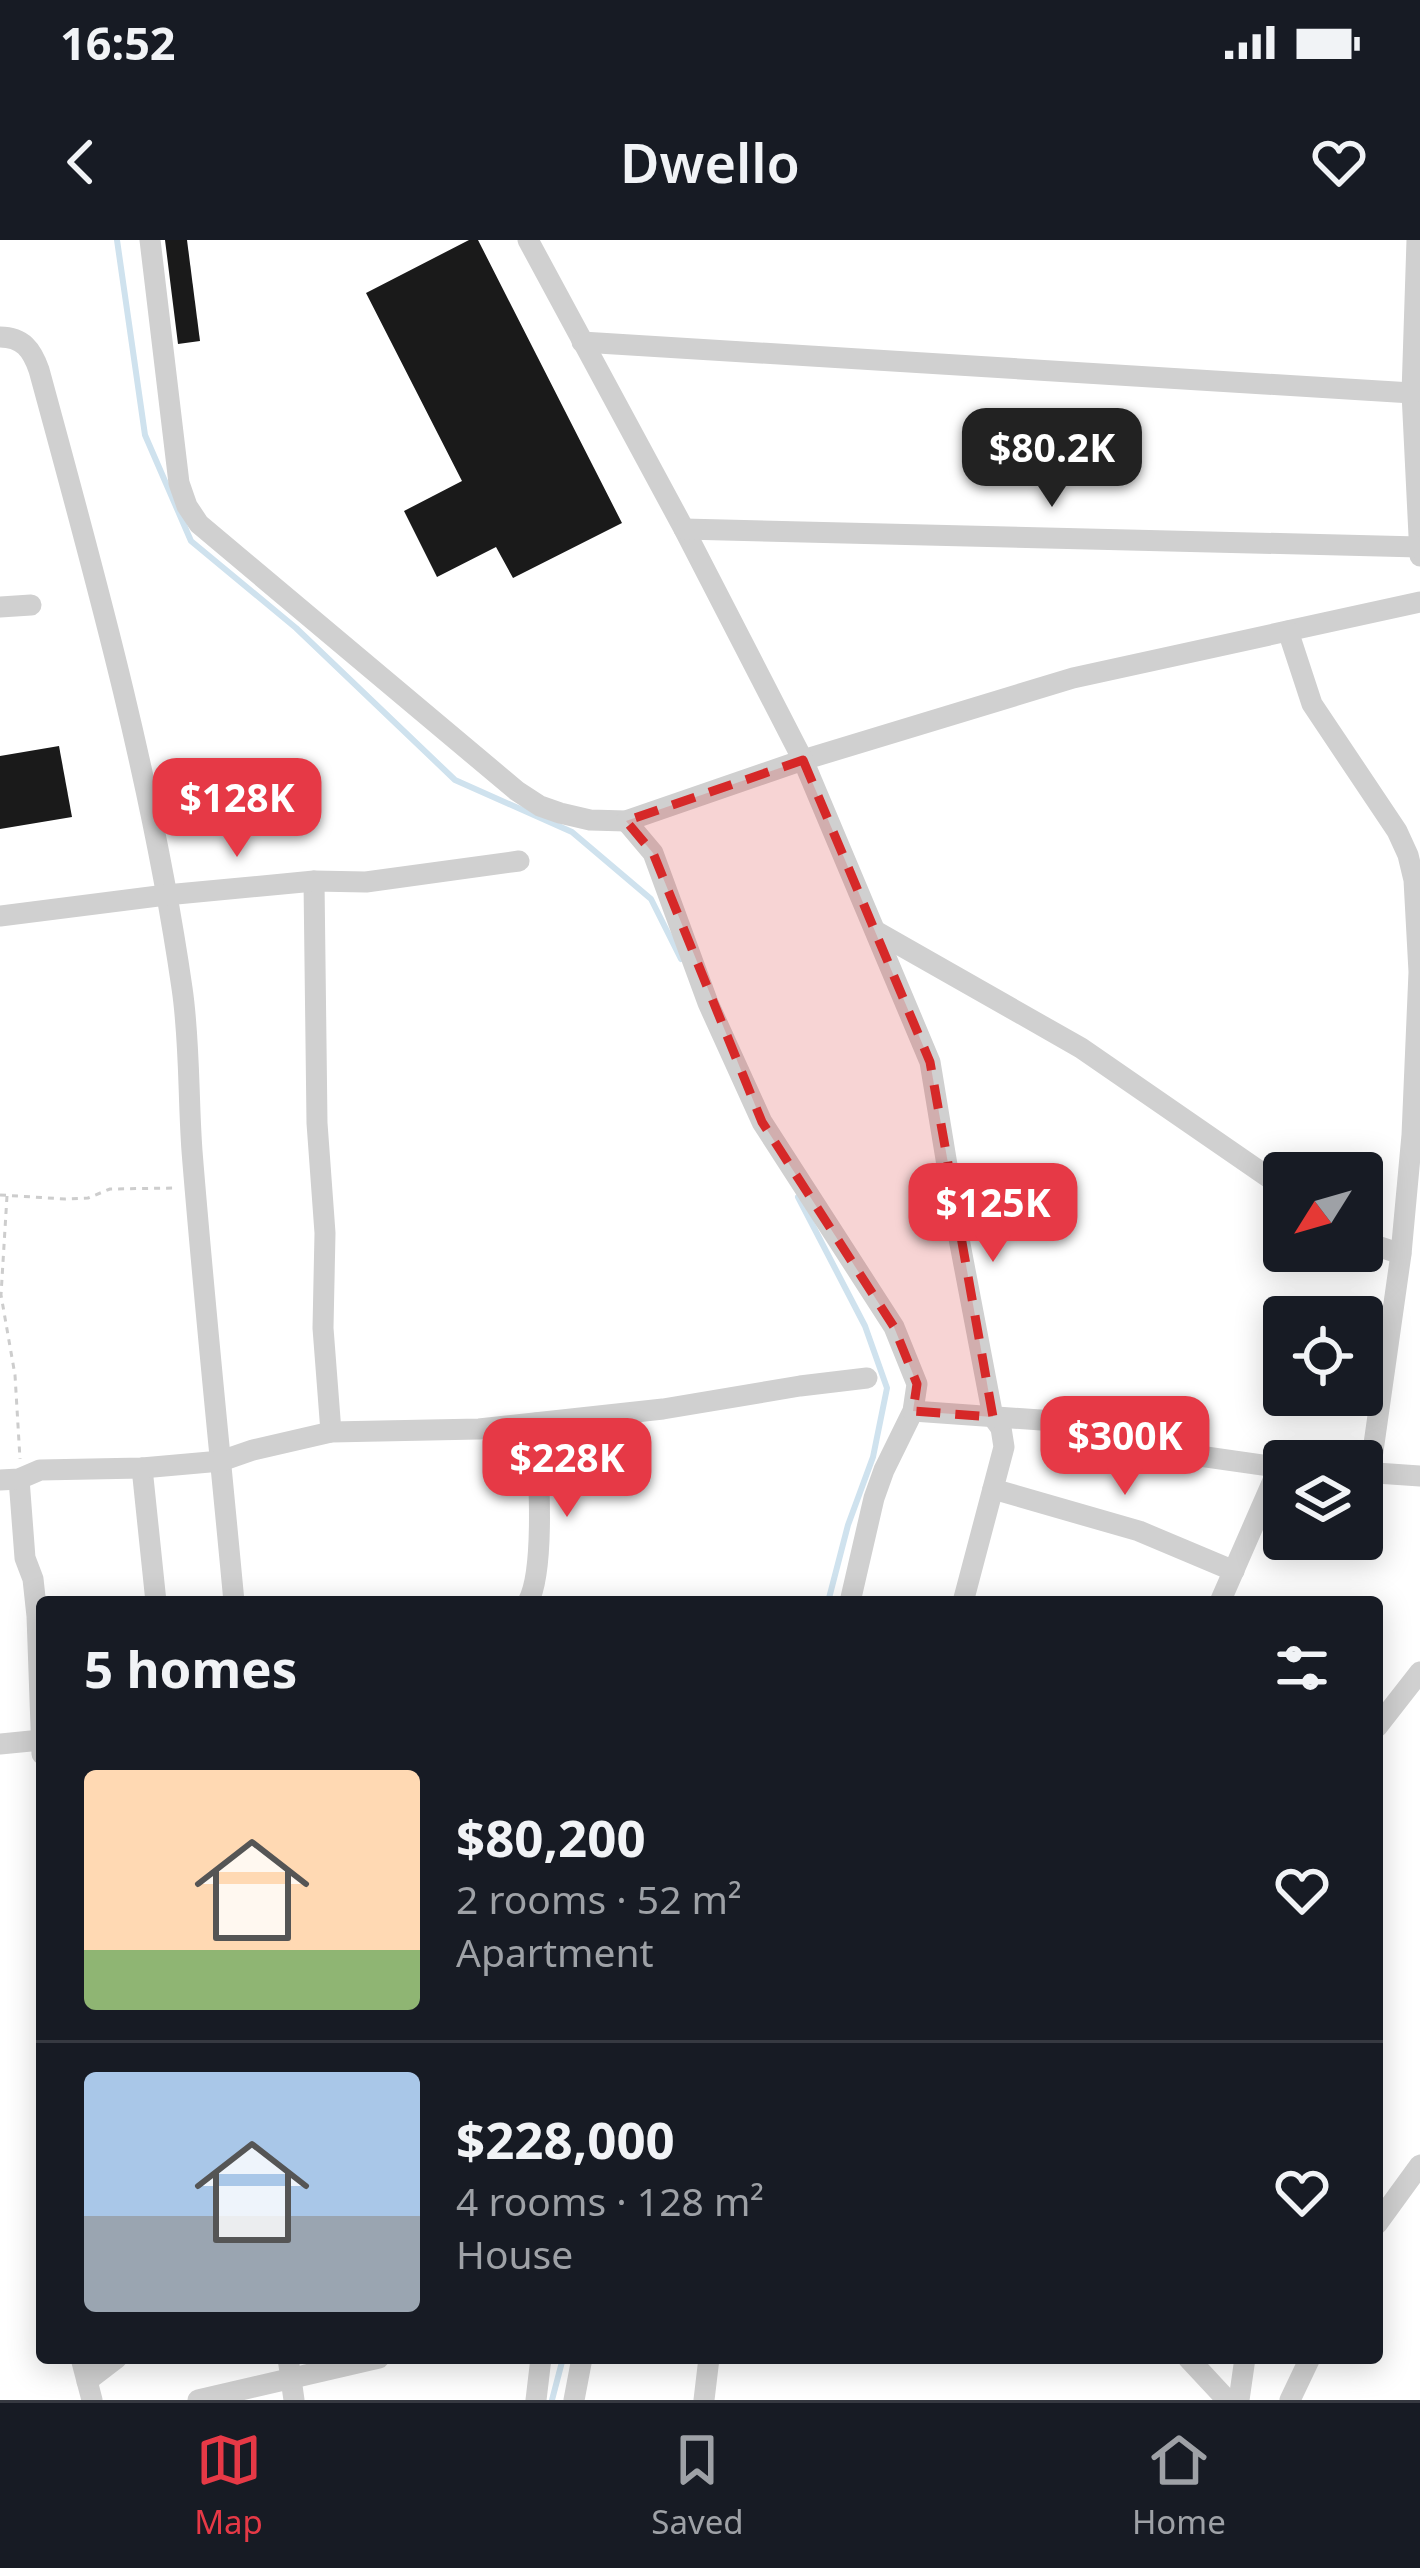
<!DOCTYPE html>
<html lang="en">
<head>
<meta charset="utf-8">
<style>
  :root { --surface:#171b24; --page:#20242c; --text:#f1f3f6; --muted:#9ea1a6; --line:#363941; --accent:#e63946 }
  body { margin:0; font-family:"Noto Sans",sans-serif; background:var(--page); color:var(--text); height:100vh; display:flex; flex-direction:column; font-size:45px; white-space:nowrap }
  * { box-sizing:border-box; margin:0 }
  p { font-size:39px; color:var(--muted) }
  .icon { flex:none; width:66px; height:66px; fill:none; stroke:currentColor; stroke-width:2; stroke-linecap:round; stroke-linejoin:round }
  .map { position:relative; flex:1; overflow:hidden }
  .details { position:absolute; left:36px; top:1356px; width:1347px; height:768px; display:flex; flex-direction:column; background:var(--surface); border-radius:12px; box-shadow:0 6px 30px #0003 }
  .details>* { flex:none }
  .needle { width:78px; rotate:233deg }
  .tools { position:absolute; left:1263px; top:912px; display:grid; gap:24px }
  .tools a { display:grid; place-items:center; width:120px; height:120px; border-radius:12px; background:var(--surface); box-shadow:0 6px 30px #0003; font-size:60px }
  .price { position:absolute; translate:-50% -102px; padding:0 27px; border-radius:24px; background:var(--accent); color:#fff; font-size:39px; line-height:78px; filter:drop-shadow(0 3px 6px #0008) }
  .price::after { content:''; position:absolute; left:50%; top:72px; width:36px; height:27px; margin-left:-18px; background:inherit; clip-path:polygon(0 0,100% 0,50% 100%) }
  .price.active { background:#222; color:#fff }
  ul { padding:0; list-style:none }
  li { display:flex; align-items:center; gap:36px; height:300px; padding:0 48px }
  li+li { border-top:3px solid var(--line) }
  li span { display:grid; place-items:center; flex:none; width:336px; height:240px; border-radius:12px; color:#555 }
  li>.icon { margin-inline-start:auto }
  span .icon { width:144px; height:144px; fill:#fffc; stroke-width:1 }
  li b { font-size:51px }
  h2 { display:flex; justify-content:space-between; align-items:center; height:144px; padding:0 48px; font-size:51px }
  .status { display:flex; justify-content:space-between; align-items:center; height:84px; padding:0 60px; background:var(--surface); direction:ltr }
  .status svg { height:33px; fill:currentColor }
  header { display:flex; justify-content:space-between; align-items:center; height:156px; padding:0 48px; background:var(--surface); font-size:54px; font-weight:600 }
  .tabs { display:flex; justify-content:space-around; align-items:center; height:168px; border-top:3px solid var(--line); background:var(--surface); font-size:33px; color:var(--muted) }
  .tabs a { display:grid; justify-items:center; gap:6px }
  .tabs .active { color:var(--accent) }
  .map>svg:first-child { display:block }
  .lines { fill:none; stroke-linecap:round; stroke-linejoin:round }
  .stream { stroke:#cfe2ee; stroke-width:6 }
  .building { fill:#1a1a1a }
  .path { stroke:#cdcdcd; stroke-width:3; stroke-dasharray:6 6; stroke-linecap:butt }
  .street { stroke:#d0d0d0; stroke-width:21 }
  .marked { fill:#d62828; fill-opacity:0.2; stroke:#d62828; stroke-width:9; stroke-dasharray:24 15; stroke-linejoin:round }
</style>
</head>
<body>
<div class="status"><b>16:52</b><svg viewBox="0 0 49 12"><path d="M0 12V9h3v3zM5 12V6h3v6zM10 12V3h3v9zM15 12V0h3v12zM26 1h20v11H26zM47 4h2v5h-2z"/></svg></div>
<header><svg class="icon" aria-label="back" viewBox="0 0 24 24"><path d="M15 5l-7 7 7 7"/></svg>Dwello<svg class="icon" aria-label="heart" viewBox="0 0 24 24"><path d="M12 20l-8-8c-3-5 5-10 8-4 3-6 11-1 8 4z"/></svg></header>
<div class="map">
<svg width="1420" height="2160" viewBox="0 0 1420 2160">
  <rect width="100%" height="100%" fill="#fff"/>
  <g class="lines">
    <g class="stream">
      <path d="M117,0L145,195L191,301L296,388L455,540L572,592L651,659L681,719"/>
      <path d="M798,957L865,1086L887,1148L873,1217L848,1285L828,1362"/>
      <path d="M552,2160L563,2118"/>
    </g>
  </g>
  <g class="building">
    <path d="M165,0H187L200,101L178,104Z"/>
    <path d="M469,0H478L622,283L513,338L496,307L437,337L404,271L462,241L366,53Z"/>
    <path d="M59,506L72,577L0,589V516Z"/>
  </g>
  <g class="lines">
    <g class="path">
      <path d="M0,955L65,959L88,958L110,949L177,948"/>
      <path d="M7,956L1,1055L15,1135L20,1219"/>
    </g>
    <g class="street">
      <path d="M150,0L179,243L187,266L199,284L517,551L540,566L560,573L590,580L626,581L803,520L1073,438L1420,362"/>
      <path d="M528,0L684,289L803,520L930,822L960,1004L993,1177L1001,1188L1004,1207L963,1362"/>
      <path d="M1417,0L1412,153L1420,316"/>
      <path d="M0,97C23,97 32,110 39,130C94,332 152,540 182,748C190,802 188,856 192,911C204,1061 220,1212 234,1362"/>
      <path d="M582,102L1412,153"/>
      <path d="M684,289L1419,307"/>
      <path d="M0,367L31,365"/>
      <path d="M1288,391L1312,464L1397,591L1408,615L1414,640L1419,732L1412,895L1401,1014L1370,1232"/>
      <path d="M626,581L653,613L708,763L762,882L894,1087L917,1144L913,1171L884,1230L874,1258L850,1362"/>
      <path d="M314,641L317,883L325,993L323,1088L331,1192"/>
      <path d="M0,676L166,655L314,641L366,642L519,621"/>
      <path d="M877,692L1081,808L1284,948"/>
      <path d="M1362,1001L1401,1014"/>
      <path d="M913,1171L1069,1182L1150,1209L1284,1228"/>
      <path d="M142,1228L156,1362"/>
      <path d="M1362,1232L1420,1236"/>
      <path d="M19,1239L25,1318L33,1339L37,1376L42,1514"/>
      <path d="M0,1240L19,1239L40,1230L142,1228L221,1221L253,1210L331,1192L479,1189L663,1169L800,1146L867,1138"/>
      <path d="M993,1249L1139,1291L1234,1331"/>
      <path d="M528,1362C546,1329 538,1224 536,1183"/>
      <path d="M1220,1362L1279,1227"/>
      <path d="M1377,1487L1420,1432"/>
      <path d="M0,1504L41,1500"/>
      <path d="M1377,1984L1420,1925"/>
      <path d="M81,2118L92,2160"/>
      <path d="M288,2118L294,2160"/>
      <path d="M1188,2118L1227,2160"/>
      <path d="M87,2141L117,2118"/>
      <path d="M198,2160L379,2118"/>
      <path d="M536,2160L541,2118"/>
      <path d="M574,2160L582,2118"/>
      <path d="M704,2160L709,2118"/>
      <path d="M1239,2160L1245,2118"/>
      <path d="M1290,2160L1310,2118"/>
    </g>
  </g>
  <path class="marked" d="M803,520L930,822L993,1177L913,1171L917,1144L894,1087L762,882L653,613L626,581Z"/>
</svg>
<div class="tools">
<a><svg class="needle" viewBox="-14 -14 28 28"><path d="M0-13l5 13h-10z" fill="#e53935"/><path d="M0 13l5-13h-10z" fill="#9ea1a6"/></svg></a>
<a><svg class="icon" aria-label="locate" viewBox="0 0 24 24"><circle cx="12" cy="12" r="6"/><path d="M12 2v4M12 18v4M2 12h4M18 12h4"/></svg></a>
<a><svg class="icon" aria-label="layers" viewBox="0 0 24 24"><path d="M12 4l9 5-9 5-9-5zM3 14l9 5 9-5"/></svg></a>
</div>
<b class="price active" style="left:1052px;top:270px">$80.2K</b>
<b class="price" style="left:237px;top:620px">$128K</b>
<b class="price" style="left:993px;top:1025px">$125K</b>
<b class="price" style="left:1125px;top:1258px">$300K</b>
<b class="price" style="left:567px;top:1280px">$228K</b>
<section class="details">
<h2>5 homes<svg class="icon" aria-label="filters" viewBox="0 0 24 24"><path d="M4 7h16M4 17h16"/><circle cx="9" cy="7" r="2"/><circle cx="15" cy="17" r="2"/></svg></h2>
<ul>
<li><span style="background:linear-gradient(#ffd9b3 75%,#8fb573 0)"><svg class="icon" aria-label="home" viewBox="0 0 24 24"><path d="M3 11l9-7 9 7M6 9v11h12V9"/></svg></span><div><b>$80,200</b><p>2 rooms · 52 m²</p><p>Apartment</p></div><svg class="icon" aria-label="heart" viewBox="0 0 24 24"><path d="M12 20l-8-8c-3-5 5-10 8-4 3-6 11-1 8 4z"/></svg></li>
<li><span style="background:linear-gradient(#a9c7e8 60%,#9aa5b1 0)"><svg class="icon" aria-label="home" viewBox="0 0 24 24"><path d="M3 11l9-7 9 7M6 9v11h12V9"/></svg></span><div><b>$228,000</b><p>4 rooms · 128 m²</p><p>House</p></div><svg class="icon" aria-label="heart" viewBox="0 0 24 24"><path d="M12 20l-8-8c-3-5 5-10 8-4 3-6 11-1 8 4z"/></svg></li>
</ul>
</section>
</div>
<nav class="tabs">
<a class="active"><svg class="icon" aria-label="map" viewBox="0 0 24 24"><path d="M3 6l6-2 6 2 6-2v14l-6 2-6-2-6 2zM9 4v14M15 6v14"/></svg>Map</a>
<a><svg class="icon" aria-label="saved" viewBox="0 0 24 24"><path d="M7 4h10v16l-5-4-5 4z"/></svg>Saved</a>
<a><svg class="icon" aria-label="home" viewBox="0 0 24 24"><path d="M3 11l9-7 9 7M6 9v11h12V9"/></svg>Home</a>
</nav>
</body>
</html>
